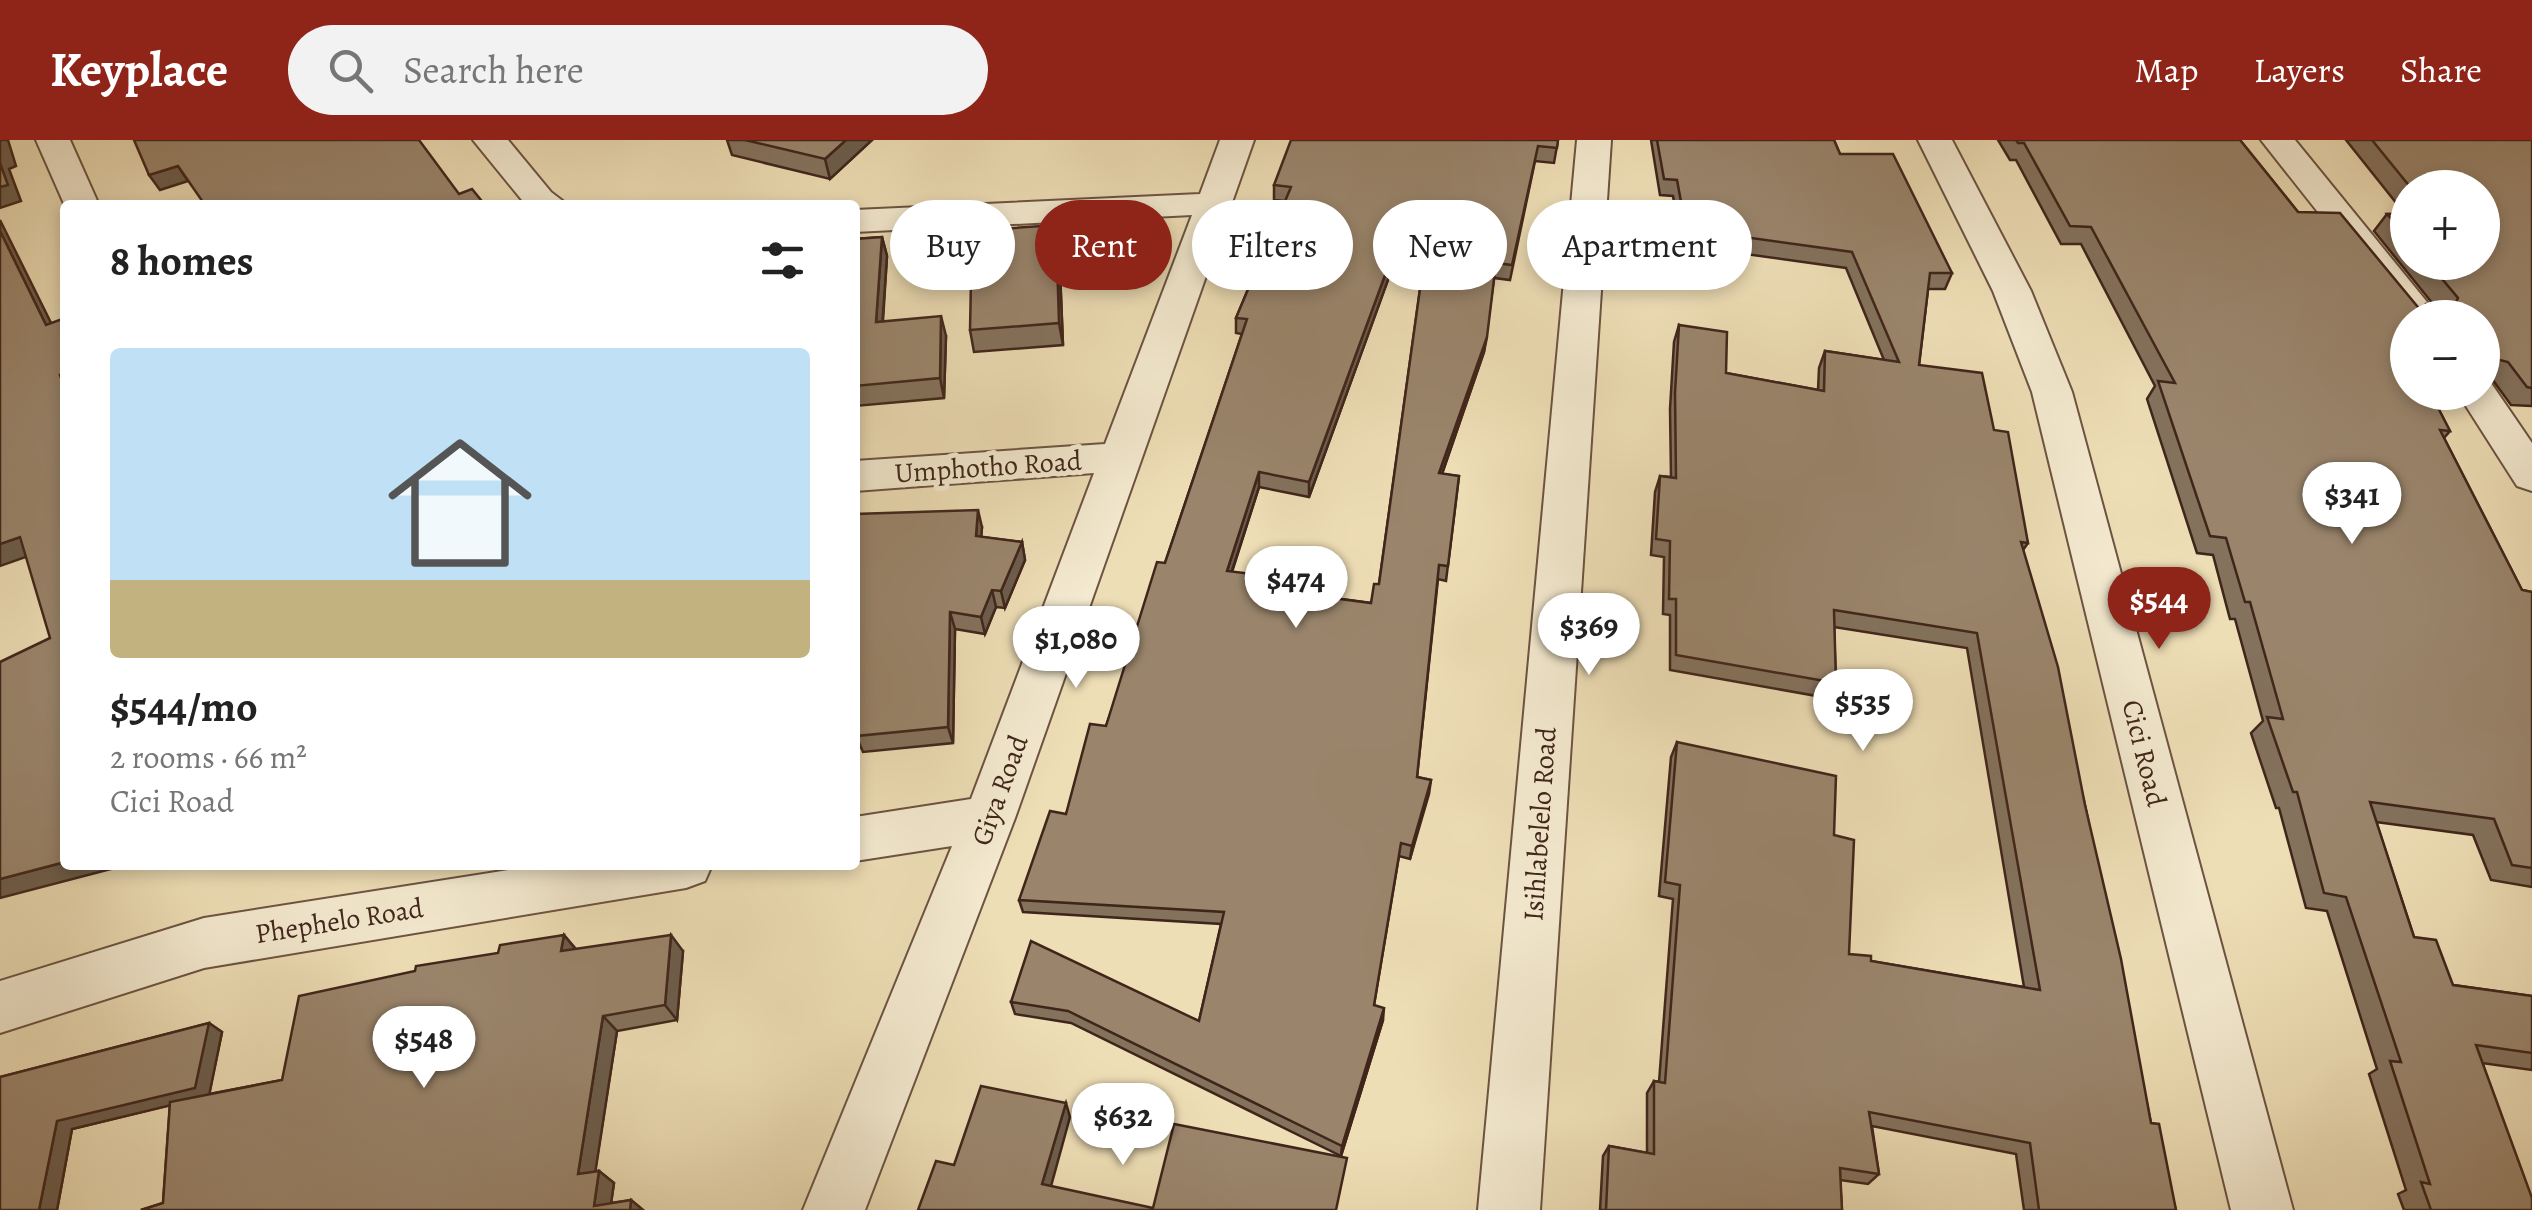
<!DOCTYPE html>
<html lang="en">
<head>
<meta charset="utf-8">
<style>
  :root { --surface:#fff; --page:#f2f2f2; --text:#222; --muted:#767676; --accent:#8f2418 }
  body { margin:0; font-family:Alegreya,serif; background:var(--page); color:var(--text); height:100vh; display:flex; flex-direction:column; font-size:38px; white-space:nowrap }
  * { box-sizing:border-box; margin:0 }
  p { font-size:32px; color:var(--muted) }
  .icon { flex:none; width:55px; height:55px; fill:none; stroke:currentColor; stroke-width:2; stroke-linecap:round; stroke-linejoin:round }
  .map { position:relative; flex:1; overflow:hidden }
  .side { position:absolute; left:60px; top:60px; width:800px; height:670px; display:flex; flex-direction:column; background:var(--surface); border-radius:10px; box-shadow:0 5px 15px #0003 }
  .side>* { flex:none }
  .guide { position:absolute; left:890px; top:60px; width:950px; height:90px; display:flex; gap:20px }
  .buttons { position:absolute; left:2390px; top:30px; display:grid; gap:20px }
  .buttons a { display:grid; place-items:center; width:110px; height:110px; border-radius:50%; background:var(--surface); box-shadow:0 5px 15px #0003; font-size:50px }
  .price { position:absolute; translate:-50% -85px; padding:0 22px; border-radius:35px; background:#fff; color:#222; font-size:32px; line-height:65px; filter:drop-shadow(0 2px 5px #0008) }
  .price::after { content:''; position:absolute; left:50%; top:60px; width:30px; height:22px; margin-left:-15px; background:inherit; clip-path:polygon(0 0,100% 0,50% 100%) }
  .price.on { background:var(--accent); color:#fff }
  ul { padding:0; list-style:none }
  li { display:grid; align-content:center; gap:20px; height:530px; padding:0 50px }
  li span { display:grid; place-items:center; height:310px; border-radius:10px; color:#555 }
  li>.icon { margin-inline-start:auto }
  span .icon { width:180px; height:180px; fill:#fffc; stroke-width:1 }
  li b { font-size:42px }
  h2 { display:flex; justify-content:space-between; align-items:center; height:120px; padding:0 50px; font-size:42px }
  .pill { padding:0 35px; border-radius:45px; background:var(--surface); box-shadow:0 5px 15px #0003; font-size:35px; line-height:90px }
  .pill.on { background:var(--accent); color:#fff }
  header { display:flex; align-items:center; gap:60px; box-sizing:border-box; height:140px; padding:0 50px; background:var(--accent); color:#fff }
  header strong { font-size:48px }
  nav { display:flex; gap:55px; margin-inline-start:auto; font-size:35px }
  .search { width:700px; height:90px; background:var(--page); display:flex; align-items:center; gap:25px; box-sizing:border-box; padding:0 35px; border-radius:55px; color:var(--muted); font-size:38px }
  .map>svg:first-child { display:block }
  .lines { fill:none; stroke-linecap:round; stroke-linejoin:round }
  .minor-casing { stroke:#6c5342; stroke-width:4 }
  .minor { fill:#f4ead0; fill-rule:evenodd }
  .wall { fill:#84725d; stroke:#40251b; stroke-width:2.5; fill-rule:evenodd }
  .shaded-wall { fill:#6c5d4c; stroke:#40251b; stroke-width:2.5 }
  .building { fill:#9a856c; stroke:#40251b; stroke-width:2.5; fill-rule:evenodd }
  .labels { text-anchor:middle; stroke-width:10; stroke-linejoin:round; paint-order:stroke }
  .street-label { font-size:28px; fill:#40251b; stroke:#f4ead0 }
</style>
</head>
<body>
<header>
<strong>Keyplace</strong>
<div class="search"><svg class="icon" aria-label="search" viewBox="0 0 24 24"><circle cx="10" cy="10" r="6"/><path d="M15 15l6 6"/></svg>Search here</div>
<nav><a>Map</a><a>Layers</a><a>Share</a></nav>
</header>
<div class="map">
<svg width="2532" height="1070" viewBox="0 0 2532 1070">
  <rect width="100%" height="100%" fill="#eedeb6"/>
  <filter id="stains"><feTurbulence type="fractalNoise" baseFrequency=".002" numOctaves="4"/><feColorMatrix values="0 0 0 0 .2 0 0 0 0 .09 0 0 0 0 .02 0 0 0 .5 -.17"/></filter>
  <radialGradient id="worn" r=".72"><stop offset=".6" stop-color="#630" stop-opacity="0"/><stop offset="1" stop-color="#630" stop-opacity=".3"/></radialGradient>
  <g class="lines">
    <defs>
      <g id="minor">
        <path d="M36,0H70L99,65L65,66Z"/>
        <path d="M473,0H508L551,52L568,65H526Z"/>
        <path d="M1220,0H1254L1015,678L865,1070H803L952,706L855,721V677L971,659L1094,333L855,351V321L1105,304L1192,75L855,92V70L1200,54Z"/>
        <path d="M1577,0H1611L1540,1070H1478Z"/>
        <path d="M1918,0H1952L2031,151L2072,252L2293,1070H2231L2032,252L1993,151Z"/>
        <path d="M2261,0H2295L2440,178H2408V186Z"/>
        <path d="M2482,240L2491,243L2532,303V351L2517,346L2457,252H2482Z"/>
        <path d="M540,725H712L705,741L686,748L204,828L0,893V841L204,778Z"/>
      </g>
    </defs>
    <use href="#minor" class="minor-casing"/>
    <use href="#minor" class="minor"/>
  </g>
  <g class="wall">
    <path d="M727,0H872L830,39L732,15Z"/>
    <path d="M1558,0L1554,23L1535,21L1510,140L1494,138L1484,212L1442,334L1459,336L1446,441L1438,439L1417,637L1431,640L1410,719L1399,716L1374,865L1383,880L1341,1016L1071,883L1015,874L1011,862L1199,881L1221,784L1023,772L1019,760L1066,674L1106,586L1165,423L1242,194L1236,193V178L1285,61L1274,60V45ZM1405,93L1427,99L1379,444L1371,463L1253,447L1232,432L1259,347L1309,357Z"/>
    <path d="M1651,0H1834L1840,14L1952,133L1945,149H1928L1919,225L1994,290L2028,403L2023,410L2085,665L2151,983L2176,1070H2024L2016,1014L1872,986L1879,1034L1868,1044L1840,1040L1842,1070H1600L1603,1016L1609,1006L1647,1013V953L1654,941L1659,942L1673,759L1659,756L1671,617L1677,602L1834,695L1849,814L1871,821L2024,847L1967,508L1834,487L1836,543L1828,558L1670,530V475L1663,474L1664,417L1651,415L1655,352L1660,336L1671,337L1670,269L1674,202L1679,185L1726,233L1818,250L1819,228L1825,211L1884,220L1846,128L1681,105L1673,56L1660,55Z"/>
    <path d="M1998,0H2240L2298,72L2421,170L2426,164H2433L2374,91L2387,74H2405L2346,0H2532V266L2511,265L2492,239L2487,238L2482,243V178L2408,252H2468L2459,262L2434,261L2450,291L2444,298L2522,450L2532,452V747L2491,740L2473,695L2376,682L2414,797L2453,845L2532,856V930L2482,923L2532,1070H2404L2398,1054L2406,1050L2369,934L2377,929L2327,771L2306,768L2279,668H2276L2251,593L2263,581L2235,479H2230L2213,415L2197,413L2147,259L2155,246L2081,104H2061L2016,20H2010ZM2408,48H2482V122H2408Z"/>
    <path d="M882,97L887,116L883,181L946,196L944,258L855,266V99Z"/>
    <path d="M1059,107L1063,205L974,212L970,190Z"/>
    <path d="M855,374L982,387L981,397L1022,402L1025,420L1005,468L996,467L985,494L955,489L953,603L863,612L856,596V592H855Z"/>
    <path d="M564,795L576,809L683,811L677,880L617,891L595,1031H599L614,1043L611,1063L631,1060L643,1070H141L163,1063L170,965L72,989L57,1070H0V937L209,883L222,892L209,954L282,940L498,813Z"/>
  </g>
  <g class="shaded-wall">
    <path d="M0,0H8L16,26L9,29L21,61L0,68Z"/>
    <path d="M846,0H872L830,39L825,19Z"/>
    <path d="M178,26L188,41L160,50L149,35Z"/>
    <path d="M1406,78L1405,93L1309,357V342Z"/>
    <path d="M0,80L60,201L46,185L0,91Z"/>
    <path d="M1056,85L1059,107L1063,205L1059,183Z"/>
    <path d="M882,97L887,116L881,202L876,182Z"/>
    <path d="M941,176L946,196L944,258L940,238Z"/>
    <path d="M1487,197L1484,212L1437,348L1439,333Z"/>
    <path d="M1259,332V347L1227,446V431Z"/>
    <path d="M978,370L982,387L980,413L976,396Z"/>
    <path d="M20,397L37,413L0,426V404Z"/>
    <path d="M1022,402L1025,420L1005,468L1001,451Z"/>
    <path d="M992,450L996,467L985,494L981,477Z"/>
    <path d="M950,472L955,489L953,603L948,587Z"/>
    <path d="M1431,640L1429,654L1410,719L1412,706Z"/>
    <path d="M65,722V725H126L0,758V739Z"/>
    <path d="M564,795L577,811H561Z"/>
    <path d="M671,795L683,811L677,880L665,865Z"/>
    <path d="M1384,868L1383,880L1341,1016L1342,1006Z"/>
    <path d="M603,876L617,891L593,1047L578,1034Z"/>
    <path d="M209,883L222,892L209,956L72,989L57,1070H39L57,981Z"/>
    <path d="M1066,963L1070,977L1048,1057L1042,1044Z"/>
    <path d="M599,1031L614,1043L610,1070L594,1066Z"/>
    <path d="M631,1060L643,1070H630Z"/>
  </g>
  <g class="building">
    <path d="M134,0H419L459,54L472,49L485,65H205L178,26L149,35Z"/>
    <path d="M745,0H846L825,19Z"/>
    <path d="M1291,0H1558L1557,8L1538,6L1512,125L1496,123L1487,197L1439,333L1459,336L1448,426L1439,425L1417,637L1431,640L1412,706L1401,703L1374,865L1384,868L1342,1006L1068,871L1011,862L1031,801L1199,881L1224,772L1019,760L1050,671L1066,674L1090,584L1106,586L1157,422L1165,423L1247,179L1236,178L1291,47L1274,45ZM1406,78L1429,84L1379,444H1374L1371,463L1250,447L1253,434L1227,431L1259,332L1309,342Z"/>
    <path d="M1657,0H1834L1840,14H1893L1952,133H1930L1919,225L1982,233L1994,290L2008,292L2028,403L2021,402L2058,527L2085,665L2121,819L2151,983L2159,984L2176,1070H2039L2030,1003L1869,972L1879,1034L1840,1028L1842,1070H1606L1609,1006L1654,1014V941L1665,943L1680,745L1665,742L1677,602L1836,636L1834,695L1854,700L1849,814L1871,816V821L2040,850L1977,493L1834,470L1836,543L1676,515V459H1669L1670,401L1656,399L1660,336L1676,338L1675,253L1679,185L1727,192L1726,233L1824,251L1825,211L1899,222L1852,112L1686,89L1677,40L1664,39Z"/>
    <path d="M2016,0H2240L2298,72L2340,73L2422,172L2426,164H2455L2458,158L2428,122H2482V48H2411L2372,0H2532V248L2527,247L2508,222L2496,219L2494,230L2482,231V178H2408V252H2430L2450,291L2440,290L2522,450L2532,452V728L2512,725L2494,679L2370,662L2414,797L2436,800L2453,845L2532,856V913L2476,905L2532,1058V1070H2431L2421,1042L2430,1044L2390,921L2401,922L2346,757L2324,753L2297,652H2293L2267,577L2283,579L2250,462H2245L2226,398L2210,396L2158,241L2175,243L2091,87L2070,86L2024,3H2018Z"/>
    <path d="M0,23L8,45L0,47Z"/>
    <path d="M2387,74H2408V98Z"/>
    <path d="M1056,85L1059,183L970,190L972,91Z"/>
    <path d="M0,91L46,185L65,178V234L60,235L65,249V722L0,739V522L50,498L20,397L0,404Z"/>
    <path d="M882,97L876,182L941,176L940,238L855,246V99Z"/>
    <path d="M978,370L976,396L1022,402L1001,451L992,450L981,477L950,472L948,587L856,596L857,575H855V374Z"/>
    <path d="M564,795L561,811L671,795L665,865L603,876L578,1034L599,1031L594,1066L631,1060L630,1070H141L163,1063L170,962L282,940L299,856L415,831L416,826L498,813L500,805Z"/>
    <path d="M209,883L195,948L57,981L39,1070H0V937Z"/>
    <path d="M981,946L1066,963L1042,1044L1153,1068L1174,984L1347,1018L1336,1070H918L936,1021L954,1025Z"/>
  </g>
  <g class="labels">
    <g class="street-label">
      <text transform="translate(988 326) rotate(-4)" y="10">Umphotho Road</text>
      <text transform="translate(2145 613) rotate(76)" y="10">Cici Road</text>
      <text transform="translate(999 650) rotate(-70)" y="10">Giya Road</text>
      <text transform="translate(1539 684) rotate(-86)" y="10">Isihlabelelo Road</text>
      <text transform="translate(339 780) rotate(-9)" y="10">Phephelo Road</text>
    </g>
  </g>
  <rect width="100%" height="100%" filter="url(#stains)"/>
  <rect width="100%" height="100%" fill="url(#worn)"/>
</svg>
<div class="buttons">
<a>+</a>
<a>−</a>
</div>
<b class="price" style="left:2352px;top:407px">$341</b>
<b class="price" style="left:1296px;top:491px">$474</b>
<b class="price on" style="left:2159px;top:512px">$544</b>
<b class="price" style="left:1589px;top:538px">$369</b>
<b class="price" style="left:1076px;top:551px">$1,080</b>
<b class="price" style="left:1863px;top:614px">$535</b>
<b class="price" style="left:424px;top:951px">$548</b>
<b class="price" style="left:1123px;top:1028px">$632</b>
<div class="guide">
<a class="pill">Buy</a>
<a class="pill on">Rent</a>
<a class="pill">Filters</a>
<a class="pill">New</a>
<a class="pill">Apartment</a>
</div>
<section class="side">
<h2>8 homes<svg class="icon" aria-label="filters" viewBox="0 0 24 24"><path d="M4 7h16M4 17h16"/><circle cx="9" cy="7" r="2"/><circle cx="15" cy="17" r="2"/></svg></h2>
<ul>
<li><span style="background:linear-gradient(#bfe0f5 75%,#c2b280 0)"><svg class="icon" aria-label="home" viewBox="0 0 24 24"><path d="M3 11l9-7 9 7M6 9v11h12V9"/></svg></span><div><b>$544/mo</b><p>2 rooms · 66 m²</p><p>Cici Road</p></div></li>
</ul>
</section>
</div>
</body>
</html>
